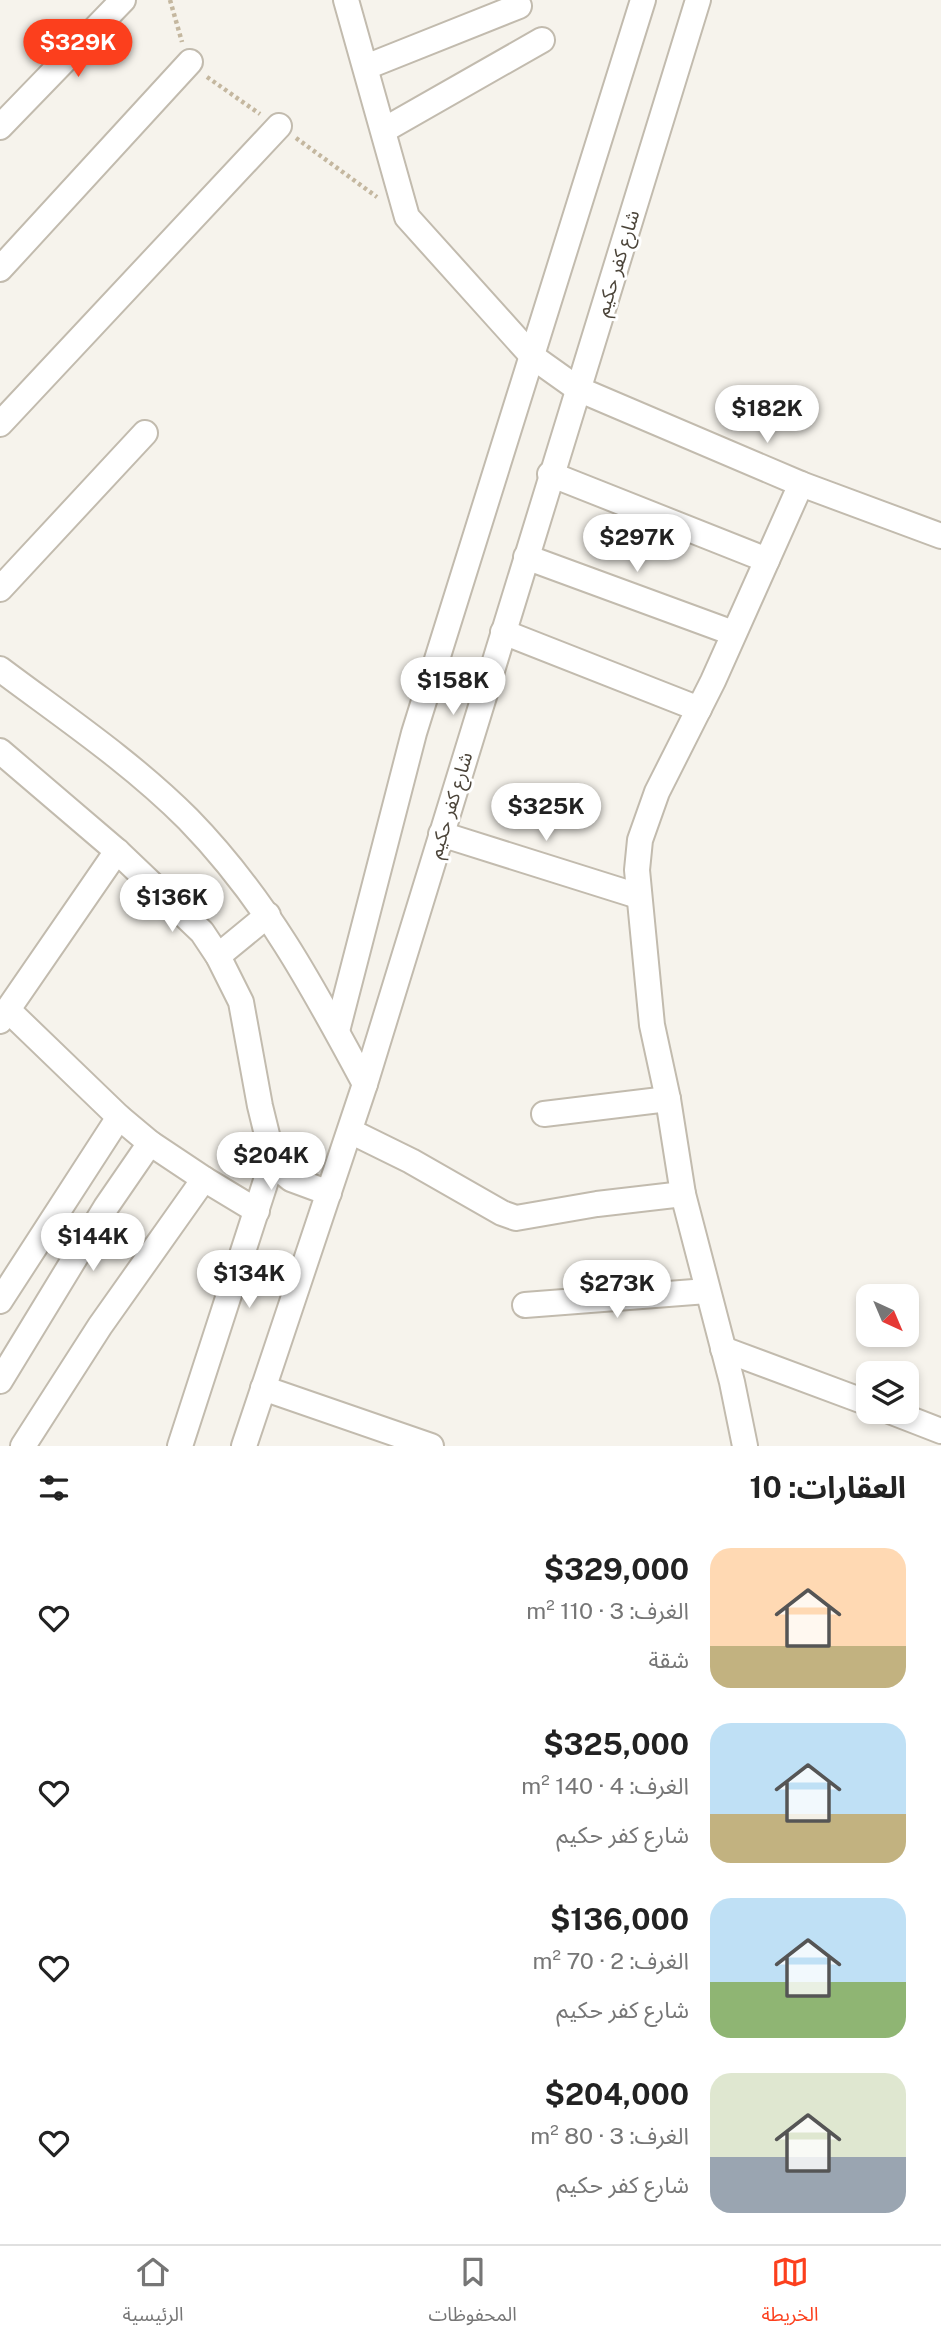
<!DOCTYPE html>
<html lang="ar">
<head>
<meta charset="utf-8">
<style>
  :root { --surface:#fff; --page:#f6f6f6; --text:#222; --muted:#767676; --line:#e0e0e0; --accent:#fc3f1d }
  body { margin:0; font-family:"Public Sans","Noto Sans Arabic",sans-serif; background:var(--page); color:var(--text); direction:rtl; height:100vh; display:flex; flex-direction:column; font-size:26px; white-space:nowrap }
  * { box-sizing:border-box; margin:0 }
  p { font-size:23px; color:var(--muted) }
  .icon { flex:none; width:38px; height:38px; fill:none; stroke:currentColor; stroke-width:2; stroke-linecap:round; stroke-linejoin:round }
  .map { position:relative; height:1446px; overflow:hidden; direction:ltr }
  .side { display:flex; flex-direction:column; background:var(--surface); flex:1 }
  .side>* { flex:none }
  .needle { width:46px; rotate:136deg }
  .tools { position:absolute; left:856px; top:1284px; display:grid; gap:14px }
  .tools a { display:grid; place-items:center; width:63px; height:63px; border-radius:14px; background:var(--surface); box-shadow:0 4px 10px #0003; font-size:35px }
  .price { position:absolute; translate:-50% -60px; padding:0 16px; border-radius:24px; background:#fff; color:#222; font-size:23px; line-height:46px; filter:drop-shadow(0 2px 4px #0008) }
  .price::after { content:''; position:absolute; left:50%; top:42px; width:21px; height:16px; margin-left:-10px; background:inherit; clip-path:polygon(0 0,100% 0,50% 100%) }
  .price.active { background:var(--accent); color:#fff }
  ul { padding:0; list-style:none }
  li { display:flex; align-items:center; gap:21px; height:175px; padding:0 35px }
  li span { display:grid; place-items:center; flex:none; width:196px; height:140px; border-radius:21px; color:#555 }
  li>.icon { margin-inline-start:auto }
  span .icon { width:84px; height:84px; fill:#fffc; stroke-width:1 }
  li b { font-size:30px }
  h2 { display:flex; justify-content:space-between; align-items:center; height:84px; padding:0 35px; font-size:30px }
  .menu { display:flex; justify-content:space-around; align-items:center; height:98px; border-top:2px solid var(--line); background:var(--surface); font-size:19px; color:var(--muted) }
  .menu a { display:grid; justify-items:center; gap:4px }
  .menu .active { color:var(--accent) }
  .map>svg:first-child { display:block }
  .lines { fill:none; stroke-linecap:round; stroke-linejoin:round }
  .minor-casing { stroke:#c2bbae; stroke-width:28 }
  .path { stroke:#c4b79f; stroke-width:4.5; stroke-dasharray:3.5 3.5; stroke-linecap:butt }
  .minor { stroke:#fff; stroke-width:24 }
  .labels { text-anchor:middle; stroke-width:6; stroke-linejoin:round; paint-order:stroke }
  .street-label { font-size:19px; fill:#4b4439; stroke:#fff }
</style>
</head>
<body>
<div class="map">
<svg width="941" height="1446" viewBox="0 0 941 1446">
  <rect width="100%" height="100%" fill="#f6f3ec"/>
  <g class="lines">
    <defs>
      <g id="minor">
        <path d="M346,0L407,217L533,357L578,389L801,484L941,536"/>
        <path d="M366,67L519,6"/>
        <path d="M0,127L123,0"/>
        <path d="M384,130L542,40"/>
        <path d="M0,269L190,62"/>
        <path d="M0,424L279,126"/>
        <path d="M550,474L767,560"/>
        <path d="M526,557L733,633"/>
        <path d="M0,589L145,433"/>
        <path d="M503,632L699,709"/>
        <path d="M0,669C64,717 131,762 188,819C266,899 313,987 365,1084"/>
        <path d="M0,751L117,851L202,932L218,956L241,1002L260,1106L273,1159L281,1171L291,1179L329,1193"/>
        <path d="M441,834L638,896"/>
        <path d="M218,956L268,915"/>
        <path d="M8,1010L119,1117L150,1143L204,1179L100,1326L23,1446"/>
        <path d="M0,1021L117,851"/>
        <path d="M337,1031L414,733L643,0"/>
        <path d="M544,1114L668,1099"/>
        <path d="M350,1131L411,1161L502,1213L516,1218L597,1204L683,1194"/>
        <path d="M204,1179L257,1211"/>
        <path d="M0,1301L119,1117"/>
        <path d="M525,1305L707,1291"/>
        <path d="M723,1349L868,1403"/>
        <path d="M0,1381L106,1207L150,1143"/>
        <path d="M263,1388L431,1446"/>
        <path d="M892,1412L941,1431"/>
        <path d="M180,1446L273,1159"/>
        <path d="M244,1446L365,1084L698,0"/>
        <path d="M745,1446L732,1382L683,1194L668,1099L652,1025L637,870L640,840L657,792L713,681L801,484"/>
      </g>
    </defs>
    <use href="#minor" class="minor-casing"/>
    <g class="path">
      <path d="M170,0L182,42"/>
      <path d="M207,77L260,114"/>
      <path d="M296,138L377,197"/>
    </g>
    <use href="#minor" class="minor"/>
  </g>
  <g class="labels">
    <g class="street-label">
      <text transform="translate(617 263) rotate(-73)" y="7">شارع كفر حكيم</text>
      <text transform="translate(450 805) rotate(-73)" y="7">شارع كفر حكيم</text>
    </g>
  </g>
</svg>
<div class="tools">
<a><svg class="needle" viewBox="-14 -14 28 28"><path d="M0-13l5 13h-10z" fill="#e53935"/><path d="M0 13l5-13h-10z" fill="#767676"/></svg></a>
<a><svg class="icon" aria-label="layers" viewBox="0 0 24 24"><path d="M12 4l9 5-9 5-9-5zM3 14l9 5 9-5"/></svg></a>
</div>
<b class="price active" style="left:78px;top:79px">$329K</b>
<b class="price" style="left:767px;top:445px">$182K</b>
<b class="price" style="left:637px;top:574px">$297K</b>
<b class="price" style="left:453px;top:717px">$158K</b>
<b class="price" style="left:546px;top:843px">$325K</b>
<b class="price" style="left:172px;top:934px">$136K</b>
<b class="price" style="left:271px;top:1192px">$204K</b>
<b class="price" style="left:93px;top:1273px">$144K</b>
<b class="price" style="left:249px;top:1310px">$134K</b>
<b class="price" style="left:617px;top:1320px">$273K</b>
</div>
<section class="side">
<h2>العقارات: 10<svg class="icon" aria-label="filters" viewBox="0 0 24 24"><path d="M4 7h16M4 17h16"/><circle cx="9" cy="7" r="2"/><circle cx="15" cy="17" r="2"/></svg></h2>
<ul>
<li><span style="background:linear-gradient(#ffd9b3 70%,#c2b280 0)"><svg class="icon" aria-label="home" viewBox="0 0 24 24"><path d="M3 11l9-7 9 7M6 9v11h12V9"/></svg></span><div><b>$329,000</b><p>الغرف: 3 · 110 m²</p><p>شقة</p></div><svg class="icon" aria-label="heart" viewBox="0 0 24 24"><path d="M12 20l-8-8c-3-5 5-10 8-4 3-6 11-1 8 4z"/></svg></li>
<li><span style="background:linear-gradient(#bfe0f5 65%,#c2b280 0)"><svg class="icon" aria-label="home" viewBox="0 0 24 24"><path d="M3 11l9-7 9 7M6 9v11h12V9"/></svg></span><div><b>$325,000</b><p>الغرف: 4 · 140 m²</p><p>شارع كفر حكيم</p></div><svg class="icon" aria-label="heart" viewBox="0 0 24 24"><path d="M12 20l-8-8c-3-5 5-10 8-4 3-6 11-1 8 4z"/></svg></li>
<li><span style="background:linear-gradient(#bfe0f5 60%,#8fb573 0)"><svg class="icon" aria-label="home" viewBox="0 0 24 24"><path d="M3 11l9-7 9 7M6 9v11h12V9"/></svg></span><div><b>$136,000</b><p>الغرف: 2 · 70 m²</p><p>شارع كفر حكيم</p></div><svg class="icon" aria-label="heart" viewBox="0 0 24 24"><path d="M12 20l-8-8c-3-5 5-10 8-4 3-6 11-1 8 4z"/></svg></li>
<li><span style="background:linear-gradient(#dfe7d0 60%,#9aa5b1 0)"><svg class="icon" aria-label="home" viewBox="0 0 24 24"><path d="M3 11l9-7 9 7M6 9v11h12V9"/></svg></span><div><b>$204,000</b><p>الغرف: 3 · 80 m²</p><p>شارع كفر حكيم</p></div><svg class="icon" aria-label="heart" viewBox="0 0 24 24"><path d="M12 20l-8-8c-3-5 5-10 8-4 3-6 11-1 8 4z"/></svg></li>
</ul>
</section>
<nav class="menu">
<a class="active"><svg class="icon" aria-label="map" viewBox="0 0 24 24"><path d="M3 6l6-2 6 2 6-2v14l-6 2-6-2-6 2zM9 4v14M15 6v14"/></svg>الخريطة</a>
<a><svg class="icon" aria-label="saved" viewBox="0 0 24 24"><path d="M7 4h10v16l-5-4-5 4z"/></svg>المحفوظات</a>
<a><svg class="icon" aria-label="home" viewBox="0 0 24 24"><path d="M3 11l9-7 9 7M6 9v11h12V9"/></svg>الرئيسية</a>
</nav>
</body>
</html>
